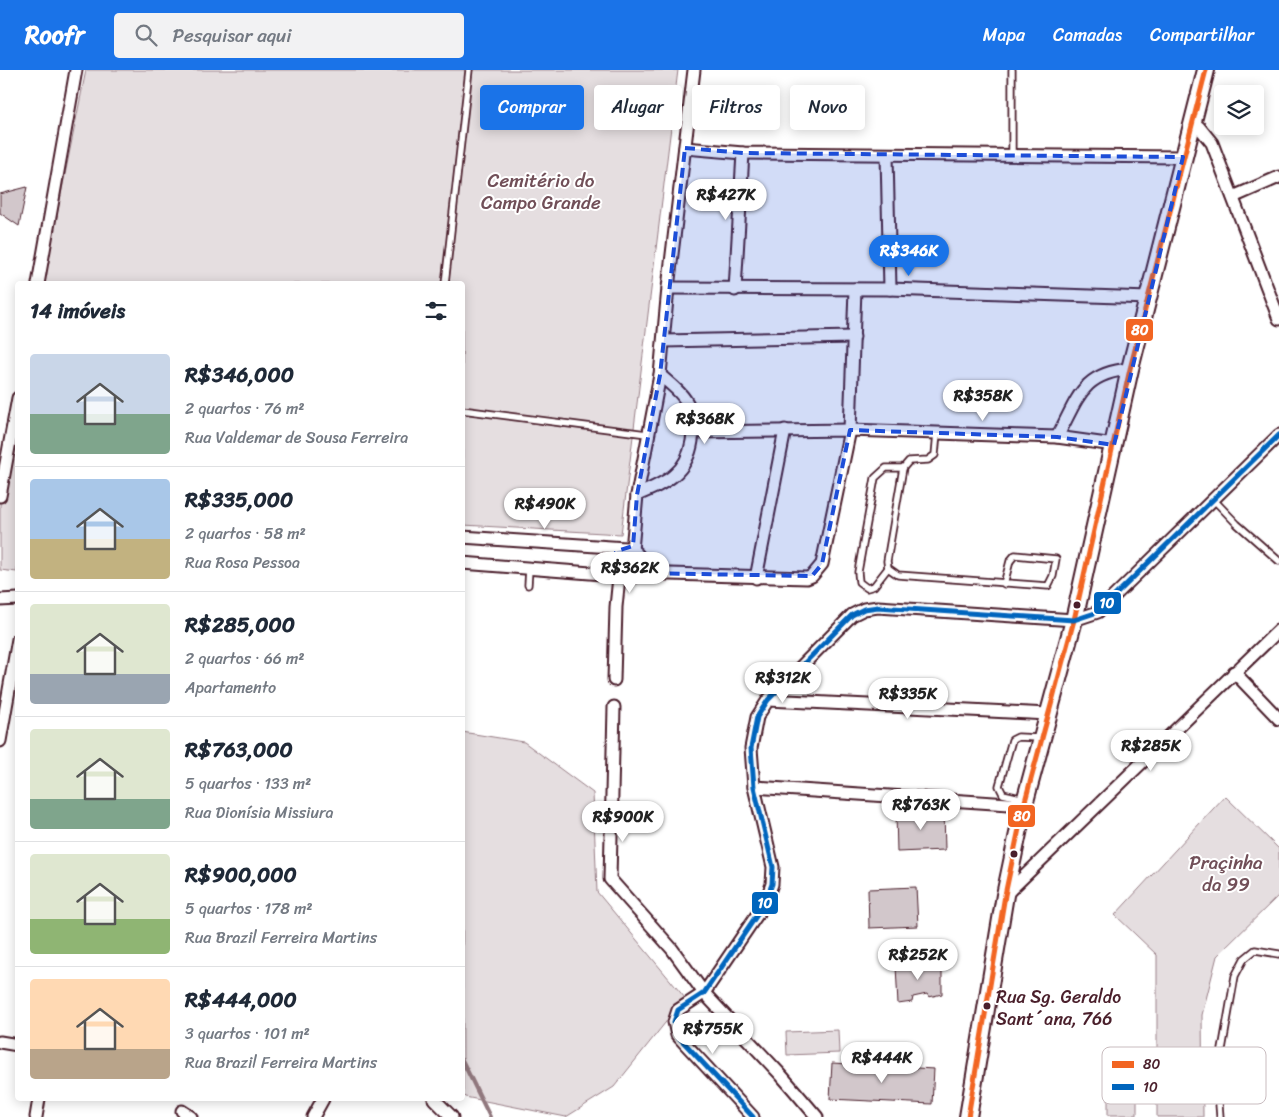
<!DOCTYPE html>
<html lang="pt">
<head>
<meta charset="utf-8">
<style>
  :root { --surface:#fff; --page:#f2f2f3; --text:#1f2937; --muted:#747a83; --line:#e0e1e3; --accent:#1a73e8 }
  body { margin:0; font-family:Sriracha,sans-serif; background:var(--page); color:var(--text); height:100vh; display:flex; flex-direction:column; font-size:19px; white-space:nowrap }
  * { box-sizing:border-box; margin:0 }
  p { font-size:16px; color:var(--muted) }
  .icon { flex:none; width:28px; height:28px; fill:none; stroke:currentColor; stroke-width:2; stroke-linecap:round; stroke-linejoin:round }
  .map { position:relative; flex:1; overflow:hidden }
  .panel { position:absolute; left:15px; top:211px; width:450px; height:820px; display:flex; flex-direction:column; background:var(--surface); border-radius:5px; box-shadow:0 2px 12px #0003 }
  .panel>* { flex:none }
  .top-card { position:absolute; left:480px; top:15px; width:475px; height:45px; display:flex; gap:10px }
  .controls { position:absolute; left:1214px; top:15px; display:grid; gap:10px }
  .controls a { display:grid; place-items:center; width:50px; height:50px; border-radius:5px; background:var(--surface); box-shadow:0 2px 12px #0003; font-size:25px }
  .price { position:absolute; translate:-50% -42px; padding:0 11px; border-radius:18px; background:#fff; color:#222; font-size:16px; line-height:32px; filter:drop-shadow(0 1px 2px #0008) }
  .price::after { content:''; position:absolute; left:50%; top:30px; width:15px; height:11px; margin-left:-8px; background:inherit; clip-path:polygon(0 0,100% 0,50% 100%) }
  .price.current { background:var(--accent); color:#fff }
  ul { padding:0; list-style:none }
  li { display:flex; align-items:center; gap:15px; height:125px; padding:0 15px }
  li+li { border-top:1px solid var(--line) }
  li span { display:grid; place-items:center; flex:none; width:140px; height:100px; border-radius:5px; color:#555 }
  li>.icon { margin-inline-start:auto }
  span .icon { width:60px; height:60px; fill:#fffc; stroke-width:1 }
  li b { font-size:21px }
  h2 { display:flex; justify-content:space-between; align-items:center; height:60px; padding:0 15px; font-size:21px }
  .pill { padding:0 18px; border-radius:5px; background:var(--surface); box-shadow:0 2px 12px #0003; font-size:18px; line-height:45px }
  .pill.current { background:var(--accent); color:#fff }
  header { display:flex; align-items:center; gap:30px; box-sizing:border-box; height:70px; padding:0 25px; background:var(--accent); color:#fff }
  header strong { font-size:24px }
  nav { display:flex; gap:28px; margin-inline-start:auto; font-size:18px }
  .search { width:350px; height:45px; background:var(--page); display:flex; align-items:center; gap:12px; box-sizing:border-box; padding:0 18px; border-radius:5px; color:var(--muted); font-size:19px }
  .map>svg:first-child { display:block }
  .green { fill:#e5dee0; stroke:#987e86 }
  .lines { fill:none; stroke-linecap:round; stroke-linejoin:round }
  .stream { stroke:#91787e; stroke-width:4 }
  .building { fill:#d2c7cb; stroke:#4a1f2b }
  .lane-casing { stroke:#4a1f2b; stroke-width:9 }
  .street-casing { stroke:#4a1f2b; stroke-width:15 }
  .secondary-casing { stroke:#4a1f2b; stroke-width:20 }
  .lane { stroke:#fff; stroke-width:5.5 }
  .street { stroke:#fff; stroke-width:11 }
  .secondary { stroke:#fff; stroke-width:16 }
  .bus-1-casing { stroke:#fff; stroke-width:9 }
  .bus-2-casing { stroke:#fff; stroke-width:9 }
  .bus-1 { stroke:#f26522; stroke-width:5 }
  .bus-2 { stroke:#0065bd; stroke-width:5 }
  .marked { fill:#1d4ed8; fill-opacity:0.2; stroke:#1d4ed8; stroke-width:4; stroke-dasharray:10 6; stroke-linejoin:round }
  .bus-dot { fill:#4a1f2b; stroke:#fff; stroke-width:2 }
  .labels { text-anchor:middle; stroke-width:4; stroke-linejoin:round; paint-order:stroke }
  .bus-label { font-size:18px; fill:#4a1f2b; stroke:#fff; text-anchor:start }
  .park-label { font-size:19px; fill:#714f58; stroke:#fff }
  .key { fill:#fff; stroke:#c9bcbf; stroke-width:1 }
  .key-label { font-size:14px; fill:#4a1f2b }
  .line-badge { stroke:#fff; stroke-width:2 }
  .badge-label { font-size:14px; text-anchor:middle; font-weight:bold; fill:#fff }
</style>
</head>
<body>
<header>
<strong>Roofr</strong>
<div class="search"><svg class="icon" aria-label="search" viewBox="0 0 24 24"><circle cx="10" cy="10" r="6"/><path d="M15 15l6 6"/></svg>Pesquisar aqui</div>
<nav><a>Mapa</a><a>Camadas</a><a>Compartilhar</a></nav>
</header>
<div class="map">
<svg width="1279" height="1047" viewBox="0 0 1279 1047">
  <rect width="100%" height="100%" fill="#fff"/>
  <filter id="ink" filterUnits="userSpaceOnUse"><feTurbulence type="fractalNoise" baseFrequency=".02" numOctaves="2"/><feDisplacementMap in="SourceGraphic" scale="10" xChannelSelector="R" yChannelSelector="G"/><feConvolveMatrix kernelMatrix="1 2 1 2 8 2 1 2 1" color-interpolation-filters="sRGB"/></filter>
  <g filter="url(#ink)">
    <g class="green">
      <path d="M86,0H678L621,464L463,455L462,214H43Z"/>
      <path d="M17,345V502L0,500V433Z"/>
      <path d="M462,662L524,672L593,723L597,822L685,928L614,1017L566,1047L465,1027L463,1025Z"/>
      <path d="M1225,726L1279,779V825L1217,886L1202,945L1203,1047H1157V885L1115,845Z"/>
      <path d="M838,960L839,983L787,985L786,962Z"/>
      <path d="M1137,998V1045H1108V999Z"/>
    </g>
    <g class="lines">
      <path class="stream" d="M462,990L490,1047"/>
    </g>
    <g class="building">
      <path d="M27,117L19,156L0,143V124Z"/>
      <path d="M925,741H944L945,780L897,782L896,743Z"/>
      <path d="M916,817L918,856L869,858L868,819Z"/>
      <path d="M924,894H942V924L929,927L927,924L913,927L912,932L898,934L896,896Z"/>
      <path d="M832,993L934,999L932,1034L830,1029Z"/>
    </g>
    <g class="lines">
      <defs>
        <g id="lane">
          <path d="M1012,85V0"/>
          <path d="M445,214L469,0"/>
          <path d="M462,340L647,364"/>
          <path d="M937,363L935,385L928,390L909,391L903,398L887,491L888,498L898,505L1048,516L1053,506L1056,489L1015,485L1010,491L1004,514"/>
          <path d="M1214,430L1237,454L1279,491"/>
          <path d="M888,498L874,516L867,518L859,512L858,502L875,408L886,398H903"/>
          <path d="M528,515L529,499"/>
          <path d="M1025,729L1003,724L999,716L1012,670L1018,667L1039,668"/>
          <path d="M1220,1047L1217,1008L1235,906L1244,889L1255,880L1279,884"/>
        </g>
        <g id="street">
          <path d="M1191,54L1199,57L1212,73L1279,249"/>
          <path d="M685,78L743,83L1183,87"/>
          <path d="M887,85L890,219"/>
          <path d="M1233,127L1279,107"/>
          <path d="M38,214L76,0"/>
          <path d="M668,218L890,219L1149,228"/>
          <path d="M735,220L743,83"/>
          <path d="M664,271L854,267"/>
          <path d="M694,362L850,360L1057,367L1114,375"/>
          <path d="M1057,367C1078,329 1081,303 1130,299"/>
          <path d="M637,425C665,413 687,404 692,371C694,361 693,347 689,337C684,324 670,314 660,305"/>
          <path d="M0,426L18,328"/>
          <path d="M462,467L626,478"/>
          <circle cx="626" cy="494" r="15"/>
          <path d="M632,480L637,425L660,305L668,218L694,0"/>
          <path d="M462,493L616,505"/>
          <path d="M637,503L807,508L812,506L822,494L850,360L855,219"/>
          <path d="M756,508L785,360"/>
          <path d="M0,530L18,529"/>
          <path d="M1234,602L1279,649"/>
          <path d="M614,610L616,537L619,507"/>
          <path d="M768,630L1048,644"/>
          <path d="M614,637L610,809L672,879L704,923L781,1005L817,1047"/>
          <path d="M0,671L18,569"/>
          <path d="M754,717L1024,735"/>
          <path d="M1005,825L1279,560"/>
          <path d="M0,972L18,975"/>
          <path d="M434,1029L452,1047"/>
          <path d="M182,1041L191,1047"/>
          <path d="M36,1047L39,1029"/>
          <path d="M313,1047L323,1029"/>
          <path d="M753,1047L677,965L674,952L678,940L704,923L765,833L772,814L773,797L754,717L751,678L757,647L768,630L852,545L864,539L878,537L1074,550L1098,542L1279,365"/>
        </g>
        <path id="secondary" d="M968,1047L1005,825L1024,735L1074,550L1130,299L1206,0"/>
      </defs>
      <use href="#lane" class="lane-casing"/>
      <use href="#street" class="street-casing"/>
      <use href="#secondary" class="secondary-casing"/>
      <use href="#lane" class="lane"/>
      <use href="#street" class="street"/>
      <use href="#secondary" class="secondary"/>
      <defs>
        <path id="bus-1" d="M968,1047L1005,825L1024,735L1074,550L1130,299L1206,0"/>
        <path id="bus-2" d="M753,1047L677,965L674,952L678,940L704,923L765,833L772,814L773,797L754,717L751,678L757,647L768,630L852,545L864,539L878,537L1074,550L1098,542L1279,365"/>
      </defs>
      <use href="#bus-1" class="bus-1-casing"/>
      <use href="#bus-2" class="bus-2-casing"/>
      <use href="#bus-1" class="bus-1"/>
      <use href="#bus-2" class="bus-2"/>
    </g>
  </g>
  <path class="marked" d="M685,78L743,83L1183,87L1114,375L1057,367L850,360L822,494L812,506L637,503L619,507L611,497L612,488L617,481L633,476L637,425L660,305Z"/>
  <g class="bus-dot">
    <circle cx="1077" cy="535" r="4.5"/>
    <circle cx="1014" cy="784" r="4.5"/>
    <circle cx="987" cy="936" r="4.5"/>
  </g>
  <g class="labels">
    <g class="bus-label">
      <text x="996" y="933">Rua Sg. Geraldo<tspan x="996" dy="22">Sant´ana, 766</tspan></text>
    </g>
    <g class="park-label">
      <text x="541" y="117">Cemitério do<tspan x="541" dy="22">Campo Grande</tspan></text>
      <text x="1226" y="799">Praçinha<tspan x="1226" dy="22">da 99</tspan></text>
    </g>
  </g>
  <rect x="1102" y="977" width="164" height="57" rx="8" class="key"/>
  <rect x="1112" y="991" width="22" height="7" fill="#f26522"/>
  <rect x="1112" y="1014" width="22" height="6" fill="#0065bd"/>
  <g class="key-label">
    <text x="1143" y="999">80</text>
    <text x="1143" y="1022">10</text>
  </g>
  <g class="line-badge">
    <rect x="1125" y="248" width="29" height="24" rx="5" fill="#f26522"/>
    <rect x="1093" y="521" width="29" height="24" rx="5" fill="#0065bd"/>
    <rect x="1007" y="734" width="29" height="24" rx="5" fill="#f26522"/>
    <rect x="751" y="821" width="28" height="24" rx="5" fill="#0065bd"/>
  </g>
  <g class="badge-label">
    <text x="1140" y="265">80</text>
    <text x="1107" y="538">10</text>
    <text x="1022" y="751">80</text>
    <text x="765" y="838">10</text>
  </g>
</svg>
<div class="controls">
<a><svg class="icon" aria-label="layers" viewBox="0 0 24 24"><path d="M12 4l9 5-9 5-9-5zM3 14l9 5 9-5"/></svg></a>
</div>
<b class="price" style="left:726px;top:151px">R$427K</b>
<b class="price current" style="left:909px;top:207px">R$346K</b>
<b class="price" style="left:983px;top:352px">R$358K</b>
<b class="price" style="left:705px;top:375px">R$368K</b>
<b class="price" style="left:545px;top:460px">R$490K</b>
<b class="price" style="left:630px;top:524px">R$362K</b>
<b class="price" style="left:783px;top:634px">R$312K</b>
<b class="price" style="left:908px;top:650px">R$335K</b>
<b class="price" style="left:1151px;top:702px">R$285K</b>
<b class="price" style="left:921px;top:761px">R$763K</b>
<b class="price" style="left:623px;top:773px">R$900K</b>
<b class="price" style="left:918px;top:911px">R$252K</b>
<b class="price" style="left:713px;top:985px">R$755K</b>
<b class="price" style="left:882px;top:1014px">R$444K</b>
<div class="top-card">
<a class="pill current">Comprar</a>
<a class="pill">Alugar</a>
<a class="pill">Filtros</a>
<a class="pill">Novo</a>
</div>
<section class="panel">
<h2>14 imóveis<svg class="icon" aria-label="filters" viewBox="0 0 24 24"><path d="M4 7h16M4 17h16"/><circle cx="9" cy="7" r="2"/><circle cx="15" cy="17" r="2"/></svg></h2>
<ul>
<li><span style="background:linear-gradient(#c9d6e8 60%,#7fa58c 0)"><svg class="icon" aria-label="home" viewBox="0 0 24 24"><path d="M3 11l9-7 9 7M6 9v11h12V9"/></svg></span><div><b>R$346,000</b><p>2 quartos · 76 m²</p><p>Rua Valdemar de Sousa Ferreira</p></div></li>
<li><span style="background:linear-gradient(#a9c7e8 60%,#c2b280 0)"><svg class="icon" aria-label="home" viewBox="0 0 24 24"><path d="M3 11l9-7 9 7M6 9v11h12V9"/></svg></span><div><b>R$335,000</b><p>2 quartos · 58 m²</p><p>Rua Rosa Pessoa</p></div></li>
<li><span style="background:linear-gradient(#dfe7d0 70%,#9aa5b1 0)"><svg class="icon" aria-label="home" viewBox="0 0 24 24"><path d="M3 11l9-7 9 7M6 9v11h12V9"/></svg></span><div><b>R$285,000</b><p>2 quartos · 66 m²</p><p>Apartamento</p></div></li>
<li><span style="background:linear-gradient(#dfe7d0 70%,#7fa58c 0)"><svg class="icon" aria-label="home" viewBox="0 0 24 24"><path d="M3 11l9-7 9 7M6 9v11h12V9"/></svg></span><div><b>R$763,000</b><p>5 quartos · 133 m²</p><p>Rua Dionísia Missiura</p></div></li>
<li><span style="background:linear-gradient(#dfe7d0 65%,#8fb573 0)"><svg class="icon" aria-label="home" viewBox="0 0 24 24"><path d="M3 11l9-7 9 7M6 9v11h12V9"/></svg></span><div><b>R$900,000</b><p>5 quartos · 178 m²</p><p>Rua Brazil Ferreira Martins</p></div></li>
<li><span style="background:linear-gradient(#ffd9b3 70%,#b9a48a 0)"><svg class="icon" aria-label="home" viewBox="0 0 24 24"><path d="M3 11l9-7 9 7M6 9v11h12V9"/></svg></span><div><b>R$444,000</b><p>3 quartos · 101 m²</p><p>Rua Brazil Ferreira Martins</p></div></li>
</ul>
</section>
</div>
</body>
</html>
